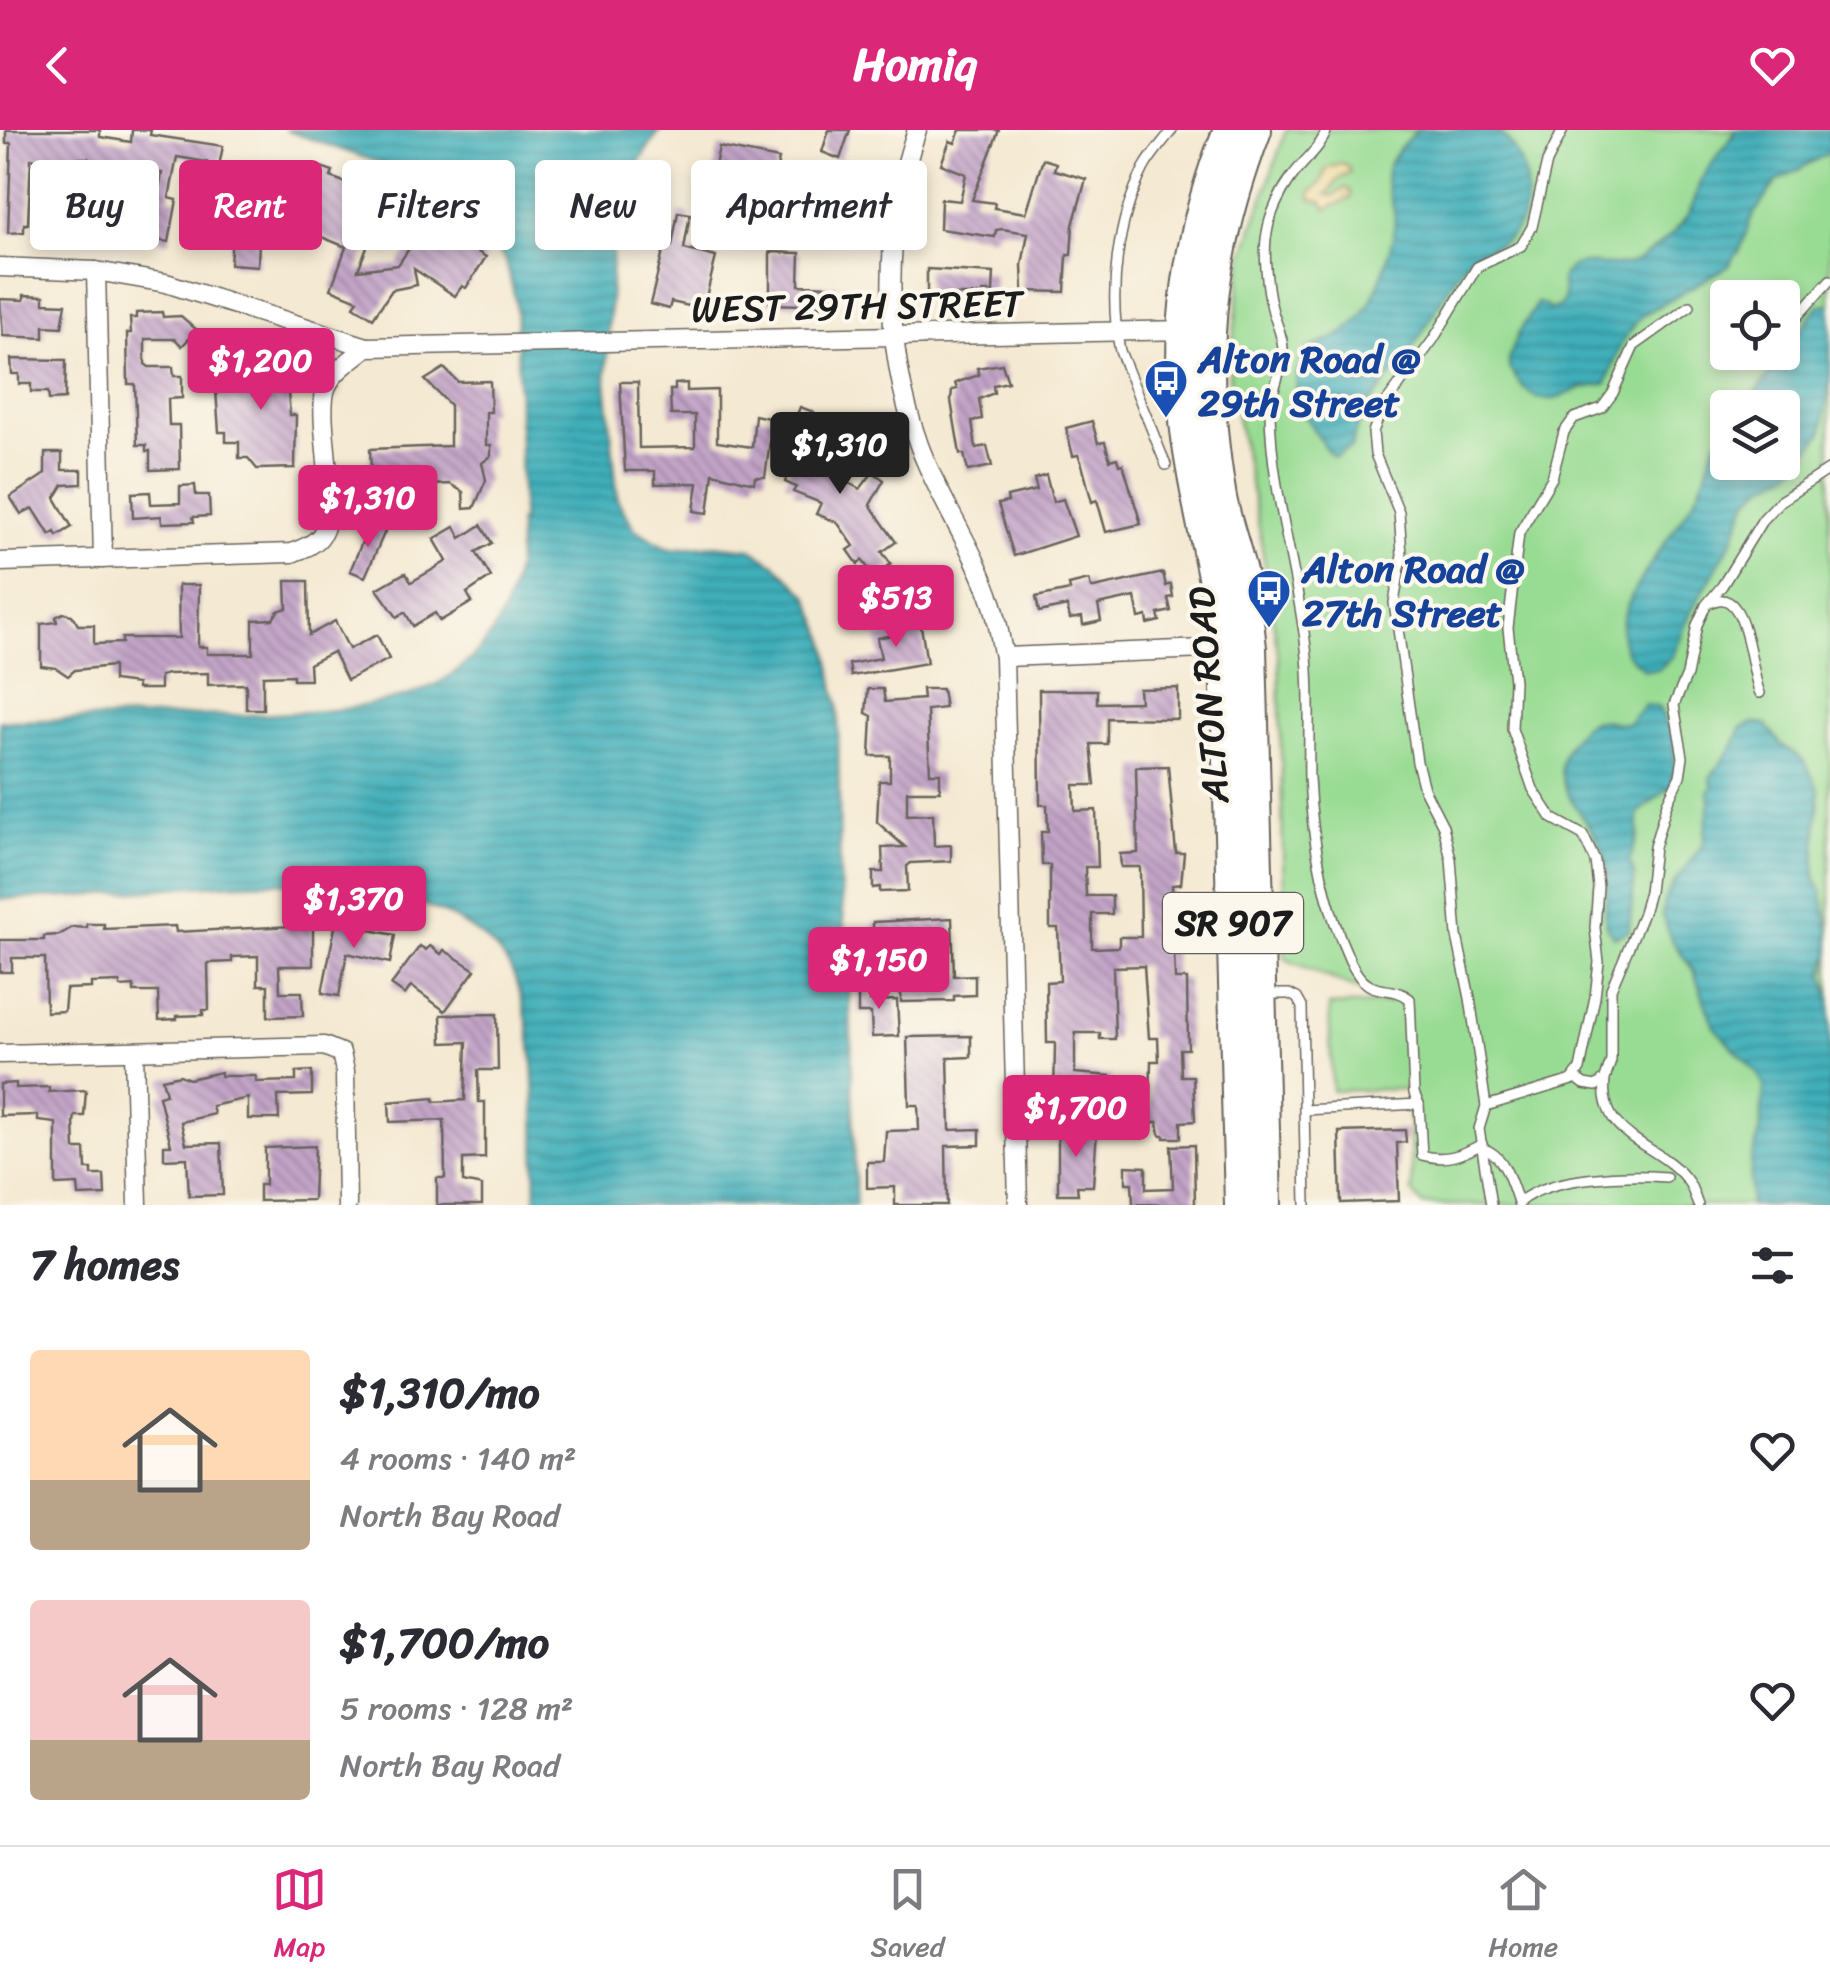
<!DOCTYPE html>
<html lang="en">
<head>
<meta charset="utf-8">
<style>
  :root { --surface:#fff; --page:#f7f7f7; --text:#2b2b33; --muted:#7c7c81; --line:#e1e1e2; --accent:#db2777 }
  body { margin:0; font-family:Sriracha,sans-serif; background:var(--page); color:var(--text); height:100vh; display:flex; flex-direction:column; font-size:38px; white-space:nowrap }
  * { box-sizing:border-box; margin:0 }
  p { font-size:32px; color:var(--muted) }
  .icon { flex:none; width:55px; height:55px; fill:none; stroke:currentColor; stroke-width:2; stroke-linecap:round; stroke-linejoin:round }
  .map { position:relative; height:1075px; overflow:hidden }
  .drawer { display:flex; flex-direction:column; background:var(--surface); flex:1 }
  .drawer>* { flex:none }
  .banner { position:absolute; left:30px; top:30px; width:1000px; height:90px; display:flex; gap:20px }
  .fabs { position:absolute; left:1710px; top:150px; display:grid; gap:20px }
  .fabs a { display:grid; place-items:center; width:90px; height:90px; border-radius:10px; background:var(--surface); box-shadow:0 5px 15px #0003; font-size:50px }
  .price { position:absolute; translate:-50% -85px; padding:0 22px; border-radius:10px; background:var(--accent); color:#fff; font-size:32px; line-height:65px; filter:drop-shadow(0 2px 5px #0008) }
  .price::after { content:''; position:absolute; left:50%; top:60px; width:30px; height:22px; margin-left:-15px; background:inherit; clip-path:polygon(0 0,100% 0,50% 100%) }
  .price.on { background:#222; color:#fff }
  ul { padding:0; list-style:none }
  li { display:flex; align-items:center; gap:30px; height:250px; padding:0 30px }
  li span { display:grid; place-items:center; flex:none; width:280px; height:200px; border-radius:10px; color:#555 }
  li>.icon { margin-inline-start:auto }
  span .icon { width:120px; height:120px; fill:#fffc; stroke-width:1 }
  li b { font-size:42px }
  h2 { display:flex; justify-content:space-between; align-items:center; height:120px; padding:0 30px; font-size:42px }
  .tag { padding:0 35px; border-radius:10px; background:var(--surface); box-shadow:0 5px 15px #0003; font-size:35px; line-height:90px }
  .tag.on { background:var(--accent); color:#fff }
  header { display:flex; justify-content:space-between; align-items:center; height:130px; padding:0 30px; background:var(--accent); color:#fff; font-size:45px; font-weight:700 }
  .dock { display:flex; justify-content:space-around; align-items:center; height:140px; border-top:2px solid var(--line); background:var(--surface); font-size:28px; color:var(--muted) }
  .dock a { display:grid; justify-items:center; gap:5px }
  .dock .on { color:var(--accent) }
  .map>svg:first-child { display:block }
  .grass { fill:#98db93; stroke:#5a7c58; stroke-width:2.5; fill-rule:evenodd }
  .sand { fill:url(#sand-dots); stroke:#857b5d; stroke-width:2.5 }
  .water { fill:url(#water-rules); stroke:#2e666b; stroke-width:2.5 }
  .building { fill:url(#building-back-hatch) }
  .lines { fill:none; stroke-linecap:round; stroke-linejoin:round }
  .service-casing { stroke:#68645c; stroke-width:12 }
  .minor-casing { stroke:#68645c; stroke-width:21 }
  .trunk-casing { stroke:#68645c; stroke-width:34 }
  .service { stroke:#fff; stroke-width:9 }
  .minor { stroke:#fff; stroke-width:18 }
  .trunk { stroke:#fff; stroke-width:30 }
  .labels { text-anchor:middle; stroke-width:8; stroke-linejoin:round; paint-order:stroke }
  .shield { fill:#fbf7ec; stroke:#5f5e5a; stroke-width:2.5 }
  .shield-label { font-size:35px; font-weight:bold; fill:#1c1c1c }
  .street-label { font-size:38px; fill:#1c1c1c; stroke:#fbf7ec }
  .transit-label { font-size:38px; font-weight:bold; fill:#164399; stroke:#fbf7ec; text-anchor:start }
</style>
</head>
<body>
<header><svg class="icon" aria-label="back" viewBox="0 0 24 24"><path d="M15 5l-7 7 7 7"/></svg>Homiq<svg class="icon" aria-label="heart" viewBox="0 0 24 24"><path d="M12 20l-8-8c-3-5 5-10 8-4 3-6 11-1 8 4z"/></svg></header>
<div class="map">
<svg width="1830" height="1075" viewBox="0 0 1830 1075">
  <defs>
    <pattern id="sand-dots" width="8" height="8" patternUnits="userSpaceOnUse" patternTransform="scale(2.5)"><rect width="8" height="8" fill="#eeda9e"/><path d="M2 2h.1M6 6h.1" fill="none" stroke="#ccba88" stroke-width="1.8" stroke-linecap="round"/></pattern>
    <pattern id="water-rules" width="6" height="5" patternUnits="userSpaceOnUse" patternTransform="scale(2.5)"><rect width="6" height="5" fill="#3fafba"/><path d="M0 2.5h6" fill="none" stroke="#348e96"/></pattern>
    <pattern id="building-back-hatch" width="6" height="6" patternUnits="userSpaceOnUse" patternTransform="scale(2.5)"><rect width="6" height="6" fill="#c3a4c8"/><path d="M-1 5l2 2M0 0l6 6M5-1l2 2" fill="none" stroke="#9e85a2"/></pattern>
  </defs>
  <rect width="100%" height="100%" fill="#fbf7ec"/>
  <filter id="ink" filterUnits="userSpaceOnUse"><feTurbulence type="fractalNoise" baseFrequency=".01" numOctaves="2"/><feDisplacementMap in="SourceGraphic" scale="20" xChannelSelector="R" yChannelSelector="G"/><feConvolveMatrix kernelMatrix="1 2 1 2 8 2 1 2 1" color-interpolation-filters="sRGB"/></filter>
  <filter id="wash" filterUnits="userSpaceOnUse"><feTurbulence type="fractalNoise" baseFrequency=".0048" numOctaves="4" result="noise"/><feDisplacementMap in="SourceGraphic" scale="40" xChannelSelector="R" yChannelSelector="G"/><feGaussianBlur stdDeviation="2.25" result="paint"/><feColorMatrix in="noise" values="0 0 0 0 0 0 0 0 0 0 0 0 0 0 0 0 0 1.4 0 .05"/><feComposite in="paint" operator="in"/></filter>
  <g filter="url(#wash)">
    <rect width="100%" height="100%" fill="#f4e9d2"/>
    <path class="grass" d="M1286,0H1830V1075H1423L1412,1062L1408,959L1332,961L1329,876L1390,873L1285,829L1279,530L1259,398L1229,246L1243,127ZM1728,168H1782V222H1728ZM1728,278H1782V332H1728Z"/>
    <path class="sand" d="M1342,33L1348,36L1350,43L1338,50L1327,64L1332,66L1345,58L1350,61L1351,68L1327,79L1322,72L1311,69V62L1321,53L1326,39Z"/>
    <g class="water">
      <path d="M285,0H660L624,55L614,96L606,251L618,371L635,399L669,419L715,415L751,419L776,435L808,466L826,510L838,575L840,745L850,869L856,1075H536C533,1002 542,918 515,849C508,830 492,814 477,803C372,727 205,756 84,766C56,768 28,768 0,769V591C61,590 122,588 183,586C255,585 383,587 445,549C502,513 520,456 519,392H522L516,173L506,132L479,93L443,63L391,37Z"/>
      <path d="M1417,0H1497C1528,26 1538,76 1511,106C1500,118 1481,117 1468,128C1447,157 1431,190 1411,220C1387,256 1361,273 1351,318L1335,327C1325,321 1322,312 1315,302C1297,274 1287,247 1309,219C1328,211 1343,206 1357,191C1376,171 1398,108 1394,81C1392,69 1382,55 1388,37C1394,23 1406,11 1417,0Z"/>
      <path d="M1736,0H1830V22L1776,52L1751,88L1739,123L1735,124L1729,136L1641,186L1622,212L1606,254L1582,258L1555,269H1545L1537,268L1523,258L1509,238V229L1519,202L1537,173L1546,175L1548,180L1560,176L1564,168L1561,150C1576,118 1613,146 1638,130C1659,116 1684,98 1693,74C1696,67 1697,59 1700,52C1709,33 1726,19 1736,0Z"/>
      <path d="M1830,174V248L1822,303L1789,343L1765,355L1748,370L1733,409L1690,484L1673,526L1659,539L1645,540C1637,534 1628,527 1624,518C1607,472 1681,400 1699,360C1710,338 1709,316 1727,297L1728,332H1782V278L1746,277L1815,180L1819,175Z"/>
      <path d="M1645,575L1658,577L1674,606L1675,640L1671,656L1642,680L1638,687V706L1629,731L1635,746L1629,801L1614,807L1606,797C1603,771 1613,745 1602,719C1587,682 1539,651 1573,608C1578,600 1587,591 1597,590C1608,589 1617,595 1628,593Z"/>
      <path d="M1754,593L1766,595L1781,614L1805,631L1819,660L1815,746L1822,763L1829,800L1830,823L1824,844L1830,869V1075H1750L1751,1030L1760,1003L1764,955L1757,943L1714,897L1693,840L1673,812L1662,786L1664,771L1673,754L1703,714L1710,670L1708,662L1712,658L1711,646L1734,615L1741,598Z"/>
    </g>
    <g id="blocks">
      <g class="building">
        <path d="M6,0H100V7L131,12L132,0H151L150,5L223,16L219,36H225L222,50L204,47L207,32L177,27L169,68L177,70L169,112L150,109L153,87L123,82L125,66L157,70L162,43L113,40L108,75L82,72L88,28L31,29L28,94H24V102L8,103L11,13H6Z"/>
        <path d="M829,0H850L840,29L822,22Z"/>
        <path d="M960,0H999L972,70L995,73L994,78L1026,83L1043,29L1056,33L1054,40L1086,49L1073,95L1071,125H1067L1065,162L1023,161L1022,135L1028,103L1002,99L996,100L995,107L940,99L941,69L960,71L966,44L941,34L950,11L955,13Z"/>
        <path d="M719,17L779,29L774,50L763,47L758,71L791,78L790,82L805,85L802,102L764,94L763,102L703,92Z"/>
        <path d="M318,36L333,41L331,47L359,58L357,61L383,75L358,140L398,135L416,108L425,114L432,104L456,119L459,114L467,118L468,116L486,127L466,158L462,156L455,166L414,139L417,155L392,160L373,188L354,176L358,170L331,159L346,117L295,96Z"/>
        <path d="M253,39L276,41V50H286L284,109H259L258,136L230,134L236,47L252,48Z"/>
        <path d="M678,82L690,84L684,119L716,127L703,179L671,172L669,179L650,174L665,114L672,116Z"/>
        <path d="M770,122L800,123L799,155L839,156V176L770,174Z"/>
        <path d="M927,139L994,143L993,162H982V165H927Z"/>
        <path d="M24,165L44,166V173L66,174L62,197L44,196V208L3,206L0,169L24,170Z"/>
        <path d="M162,182L163,187L181,186L197,200L182,216L175,209H145V234L149,237H173L174,246H182V268L168,269L169,295H179L180,339L150,340V321H146V315H137L135,254H128L127,203H131L130,188H136V183Z"/>
        <path d="M241,207L281,221L282,229H285L290,285H296L295,338L257,339L248,328H239V312H226V302H219L216,260L259,257V228L236,220Z"/>
        <path d="M11,229L66,230L65,269L49,270L48,262H31V254H19V244H12Z"/>
        <path d="M1002,234L1008,252L993,255L994,263L979,269L982,289L972,291L976,318L987,316L992,336L968,341L964,324H960L951,271L952,260L957,259L955,253L979,245L977,238Z"/>
        <path d="M444,238L458,252L490,251L491,282H486V315H491V326L482,333L486,350L474,378L464,379L463,362L450,354L409,356V371L359,373V341H371L370,319L450,316V275L425,250Z"/>
        <path d="M620,252H638L639,318L695,317V285H671L670,260H675V254L687,253V261L717,260V312L752,317L755,285L773,289L765,347H755L754,353L713,343L708,383L694,381L698,353L655,354V341H625Z"/>
        <path d="M800,277L814,282L810,293L824,298L813,327L818,337L860,359L873,342L884,350L870,375L896,412L882,422L891,434L874,446L862,430L858,434L848,420L854,416L837,392L816,384L821,373L793,362L796,357L785,352L800,311L788,307Z"/>
        <path d="M1092,291L1098,313L1105,312L1110,330L1117,328L1119,335L1123,334L1141,394L1106,402L1097,370L1092,372L1081,331L1078,325L1073,326L1066,298Z"/>
        <path d="M45,323H62V340H82V354L63,355L55,368L72,397L57,406L55,402L50,405L33,378L21,384L10,367L45,344Z"/>
        <path d="M1046,345L1053,372L1063,369L1076,406L1014,426L998,374L1008,372L1007,367L1037,360L1034,349Z"/>
        <path d="M195,355L196,365H209L210,386L193,387L194,392L162,393L161,386L133,388L132,363L150,362L151,374L180,373V356Z"/>
        <path d="M370,393L386,399L365,447L350,441Z"/>
        <path d="M481,395L492,413L476,422L491,447L467,463L472,472L440,491L435,483L413,496L405,482L397,487L377,459L403,444L406,443L411,452L432,440L447,431L434,409L455,397L461,408Z"/>
        <path d="M943,443L951,476L908,483L905,464L922,462L920,447Z"/>
        <path d="M1163,443L1166,456L1171,454L1173,467L1168,468L1171,481L1158,484L1160,491L1148,494L1147,486L1139,488L1135,467L1098,475L1101,491L1083,495L1082,487L1070,489L1067,476L1039,482L1036,467L1070,460L1069,455L1089,450L1091,458H1094Z"/>
        <path d="M286,451H308L309,505L335,491L349,519L377,505L389,529L347,550L333,522L309,534L310,550H293V545L263,546V579H246V554L208,555V543L168,544L160,546V559H137V554L113,551V536L75,540L68,546L56,538L41,536V494L57,492L56,487L63,483L72,485L78,495H94V514L122,513V508H179L178,455H199L198,517H207V524H253V490L273,489L278,481L287,478Z"/>
        <path d="M920,490L927,533L851,546L849,534L881,528L877,508L893,505L892,495Z"/>
        <path d="M1178,558V589L1107,588V614H1091L1095,655H1074L1075,681L1096,680L1098,737H1085L1086,766H1112V784H1092V818L1119,817V807H1141L1140,737H1121L1120,724L1138,723L1136,637L1168,636L1176,723H1184L1181,754L1172,755L1175,849H1187L1188,919H1180L1181,946H1193L1195,991L1181,992V1008H1164V1005H1160L1158,992H1136L1135,979H1150L1151,931H1159L1158,908H1149L1144,836L1113,837L1115,909H1100V903H1075V943L1111,946V963H1094L1095,967L1068,968V972H1054L1055,913H1047L1046,852L1060,851L1058,798H1050V735H1042L1041,702H1048L1047,675H1040L1039,560H1097V573L1140,572L1139,559Z"/>
        <path d="M868,559H883L885,572L923,569L922,559H942L945,578L927,580L930,643H940V661H907V685L933,684L934,716L951,715V731L911,733L907,736L908,761L880,762V757L873,758V742H883L882,718L905,717L877,692L879,651H890V626H870L872,586L866,583Z"/>
        <path d="M337,787L355,791L354,797L395,805L390,833L347,823L339,866L322,863Z"/>
        <path d="M952,788L954,846L975,845V865L954,866V871L901,872L900,816L873,817V792Z"/>
        <path d="M87,794H104V799L175,796L176,802L313,795V836H279L280,862H302L303,886L268,887V855H258V826L232,827V832L208,833L209,880H203V885L177,886V889L159,890L158,862H134V856L120,857V852L91,853V858L66,859L64,881L46,882L45,828H12V842H0V810H44V806L59,805L73,797L87,798Z"/>
        <path d="M420,816L426,820L430,816L441,824L444,820L475,840L445,881L411,856L405,865L391,855Z"/>
        <path d="M858,851H870V871L897,870L899,906L872,907L871,883H858Z"/>
        <path d="M497,884L498,940H478L479,972H485V1028L463,1029V1052L482,1056V1075H437V1048H445L444,990L390,992L389,972L434,968V972L465,970L467,912L442,913L441,885Z"/>
        <path d="M971,906V927L948,928L950,1000L980,999V1015L946,1016L947,1075H895V1057L867,1058V1032H884L886,1001L919,1000L918,975H909L907,907Z"/>
        <path d="M312,941V965L278,966L279,989H248V968L212,976L214,984L181,992L186,1014L221,1013L223,1065L189,1066L187,1028L164,1029V1015H171L159,966L166,964L162,949L180,945L189,949L221,942V946H256V952L296,951V942Z"/>
        <path d="M16,953V958L49,957V962L86,960L84,986H75L74,992L75,1019H85L86,1039H92V1045H104L105,1065L79,1066L78,1054L56,1055V993L38,991V985L0,986V954Z"/>
        <path d="M1058,1000H1097L1093,1056H1077L1078,1064H1058Z"/>
        <path d="M1405,1000L1406,1012L1397,1013L1399,1071L1341,1073L1339,1002Z"/>
        <path d="M1194,1015L1195,1075L1133,1074L1132,1053H1126V1036L1146,1037V1059L1173,1058L1171,1016Z"/>
        <path d="M315,1016L313,1070L259,1071V1055H265V1018Z"/>
      </g>
    </g>
  </g>
  <g filter="url(#ink)">
    <use href="#blocks" fill-opacity="0" stroke="#68645c" stroke-width="2.5"/>
    <g class="lines">
      <defs>
        <g id="service">
          <path d="M1327,0C1320,19 1303,31 1291,48C1280,63 1270,84 1267,103C1263,122 1267,159 1272,178C1275,192 1284,207 1283,222C1283,242 1270,261 1270,281C1271,364 1299,444 1307,527C1311,567 1308,608 1309,648C1312,712 1323,772 1350,831C1370,873 1388,851 1410,869L1414,963L1419,974L1422,1025C1445,1032 1462,1025 1482,1014"/>
          <path d="M1795,189L1830,150"/>
          <path d="M1166,335L1120,221C1108,163 1117,91 1144,38C1151,25 1163,12 1172,0"/>
          <path d="M1712,472C1748,455 1750,542 1760,563"/>
          <path d="M1264,864H1289L1297,868L1302,877L1306,1075"/>
          <path d="M1575,947L1584,954L1596,956L1605,949L1611,931V859L1643,783L1649,762L1654,717L1667,673L1680,646L1683,627L1674,575L1687,545L1697,495L1706,475L1722,456L1763,389L1780,371L1830,339"/>
          <path d="M1605,949C1598,1011 1663,1013 1689,1053C1693,1059 1695,1068 1698,1075"/>
          <path d="M1486,976L1572,950L1580,939L1595,867L1599,832L1595,798L1598,757L1595,731L1583,705L1552,688L1533,659L1512,599L1514,551L1508,498L1519,403L1552,348L1564,302L1574,288L1602,278L1613,263L1634,216L1690,176"/>
          <path d="M1304,980L1419,974"/>
          <path d="M1483,1019C1505,1024 1512,1055 1519,1075"/>
          <path d="M1519,1072C1551,1046 1625,1044 1666,1047"/>
          <path d="M1491,1075L1479,999L1486,976L1470,868L1457,806L1451,729L1443,696L1424,659L1417,632L1399,506L1394,473L1402,425L1399,382L1375,324L1373,302L1382,278L1433,210L1477,137L1521,116L1532,97L1547,32L1563,0"/>
        </g>
        <g id="minor">
          <path d="M917,0C882,99 883,216 919,315C939,370 975,419 993,475C998,491 1000,510 1004,527L1018,1075"/>
          <path d="M0,137L96,141L166,153L367,217L1188,200"/>
          <path d="M96,141L103,429"/>
          <path d="M324,203L325,260"/>
          <path d="M0,432L292,423C301,419 312,416 319,408C342,381 317,298 325,262C329,243 353,229 367,217"/>
          <path d="M1004,527L1231,518"/>
          <path d="M134,921L138,1075"/>
          <path d="M0,924L324,916L341,923L345,941L347,1075"/>
        </g>
        <g id="trunk">
          <path d="M1229,0C1189,98 1172,210 1188,315C1198,384 1217,450 1225,519L1240,1075"/>
          <path d="M1256,0C1207,129 1198,232 1221,368C1226,393 1235,417 1241,442C1246,467 1248,492 1251,518L1266,1075"/>
        </g>
      </defs>
      <use href="#service" class="service-casing"/>
      <use href="#minor" class="minor-casing"/>
      <use href="#trunk" class="trunk-casing"/>
      <use href="#service" class="service"/>
      <use href="#minor" class="minor"/>
      <use href="#trunk" class="trunk"/>
    </g>
  </g>
  <defs>
    <symbol id="bus-pin" viewBox="-11 -11 22 30"><path d="M0 17L-7.5 6A9.5 9.5 0 1 1 7.5 6Z" fill="#1a4fb4" stroke="#fbf7ec"/><path d="M-5-6H5V4H4V6H2V4H-2V6H-4V4H-5ZM-3.5-4V0h7V-4ZM-3.5 1.2v1.5H-2V1.2ZM2 1.2v1.5H3.5V1.2Z" fill="#fff"/></symbol>
  </defs>
  <g fill-rule="evenodd">
    <use href="#bus-pin" x="1141" y="226" width="50" height="68"/>
    <use href="#bus-pin" x="1244" y="436" width="50" height="68"/>
  </g>
  <g class="labels">
    <rect class="shield" x="1163" y="763" width="140" height="60" rx="8"/>
    <g class="shield-label">
      <text x="1233" y="805">SR 907</text>
    </g>
    <g class="street-label">
      <text transform="translate(857 176) rotate(-1)" y="13">WEST 29TH STREET</text>
      <text transform="translate(1208 565) rotate(-94)" y="13">ALTON ROAD</text>
    </g>
    <g class="transit-label">
      <text x="1198" y="242">Alton Road @<tspan x="1198" dy="44">29th Street</tspan></text>
      <text x="1302" y="452">Alton Road @<tspan x="1302" dy="44">27th Street</tspan></text>
    </g>
  </g>
</svg>
<div class="fabs">
<a><svg class="icon" aria-label="locate" viewBox="0 0 24 24"><circle cx="12" cy="12" r="6"/><path d="M12 2v4M12 18v4M2 12h4M18 12h4"/></svg></a>
<a><svg class="icon" aria-label="layers" viewBox="0 0 24 24"><path d="M12 4l9 5-9 5-9-5zM3 14l9 5 9-5"/></svg></a>
</div>
<b class="price" style="left:261px;top:283px">$1,200</b>
<b class="price on" style="left:840px;top:367px">$1,310</b>
<b class="price" style="left:368px;top:420px">$1,310</b>
<b class="price" style="left:896px;top:520px">$513</b>
<b class="price" style="left:354px;top:821px">$1,370</b>
<b class="price" style="left:879px;top:882px">$1,150</b>
<b class="price" style="left:1076px;top:1030px">$1,700</b>
<div class="banner">
<a class="tag">Buy</a>
<a class="tag on">Rent</a>
<a class="tag">Filters</a>
<a class="tag">New</a>
<a class="tag">Apartment</a>
</div>
</div>
<section class="drawer">
<h2>7 homes<svg class="icon" aria-label="filters" viewBox="0 0 24 24"><path d="M4 7h16M4 17h16"/><circle cx="9" cy="7" r="2"/><circle cx="15" cy="17" r="2"/></svg></h2>
<ul>
<li><span style="background:linear-gradient(#ffd9b3 65%,#b9a48a 0)"><svg class="icon" aria-label="home" viewBox="0 0 24 24"><path d="M3 11l9-7 9 7M6 9v11h12V9"/></svg></span><div><b>$1,310/mo</b><p>4 rooms · 140 m²</p><p>North Bay Road</p></div><svg class="icon" aria-label="heart" viewBox="0 0 24 24"><path d="M12 20l-8-8c-3-5 5-10 8-4 3-6 11-1 8 4z"/></svg></li>
<li><span style="background:linear-gradient(#f6c9c9 70%,#b9a48a 0)"><svg class="icon" aria-label="home" viewBox="0 0 24 24"><path d="M3 11l9-7 9 7M6 9v11h12V9"/></svg></span><div><b>$1,700/mo</b><p>5 rooms · 128 m²</p><p>North Bay Road</p></div><svg class="icon" aria-label="heart" viewBox="0 0 24 24"><path d="M12 20l-8-8c-3-5 5-10 8-4 3-6 11-1 8 4z"/></svg></li>
</ul>
</section>
<nav class="dock">
<a class="on"><svg class="icon" aria-label="map" viewBox="0 0 24 24"><path d="M3 6l6-2 6 2 6-2v14l-6 2-6-2-6 2zM9 4v14M15 6v14"/></svg>Map</a>
<a><svg class="icon" aria-label="saved" viewBox="0 0 24 24"><path d="M7 4h10v16l-5-4-5 4z"/></svg>Saved</a>
<a><svg class="icon" aria-label="home" viewBox="0 0 24 24"><path d="M3 11l9-7 9 7M6 9v11h12V9"/></svg>Home</a>
</nav>
</body>
</html>
